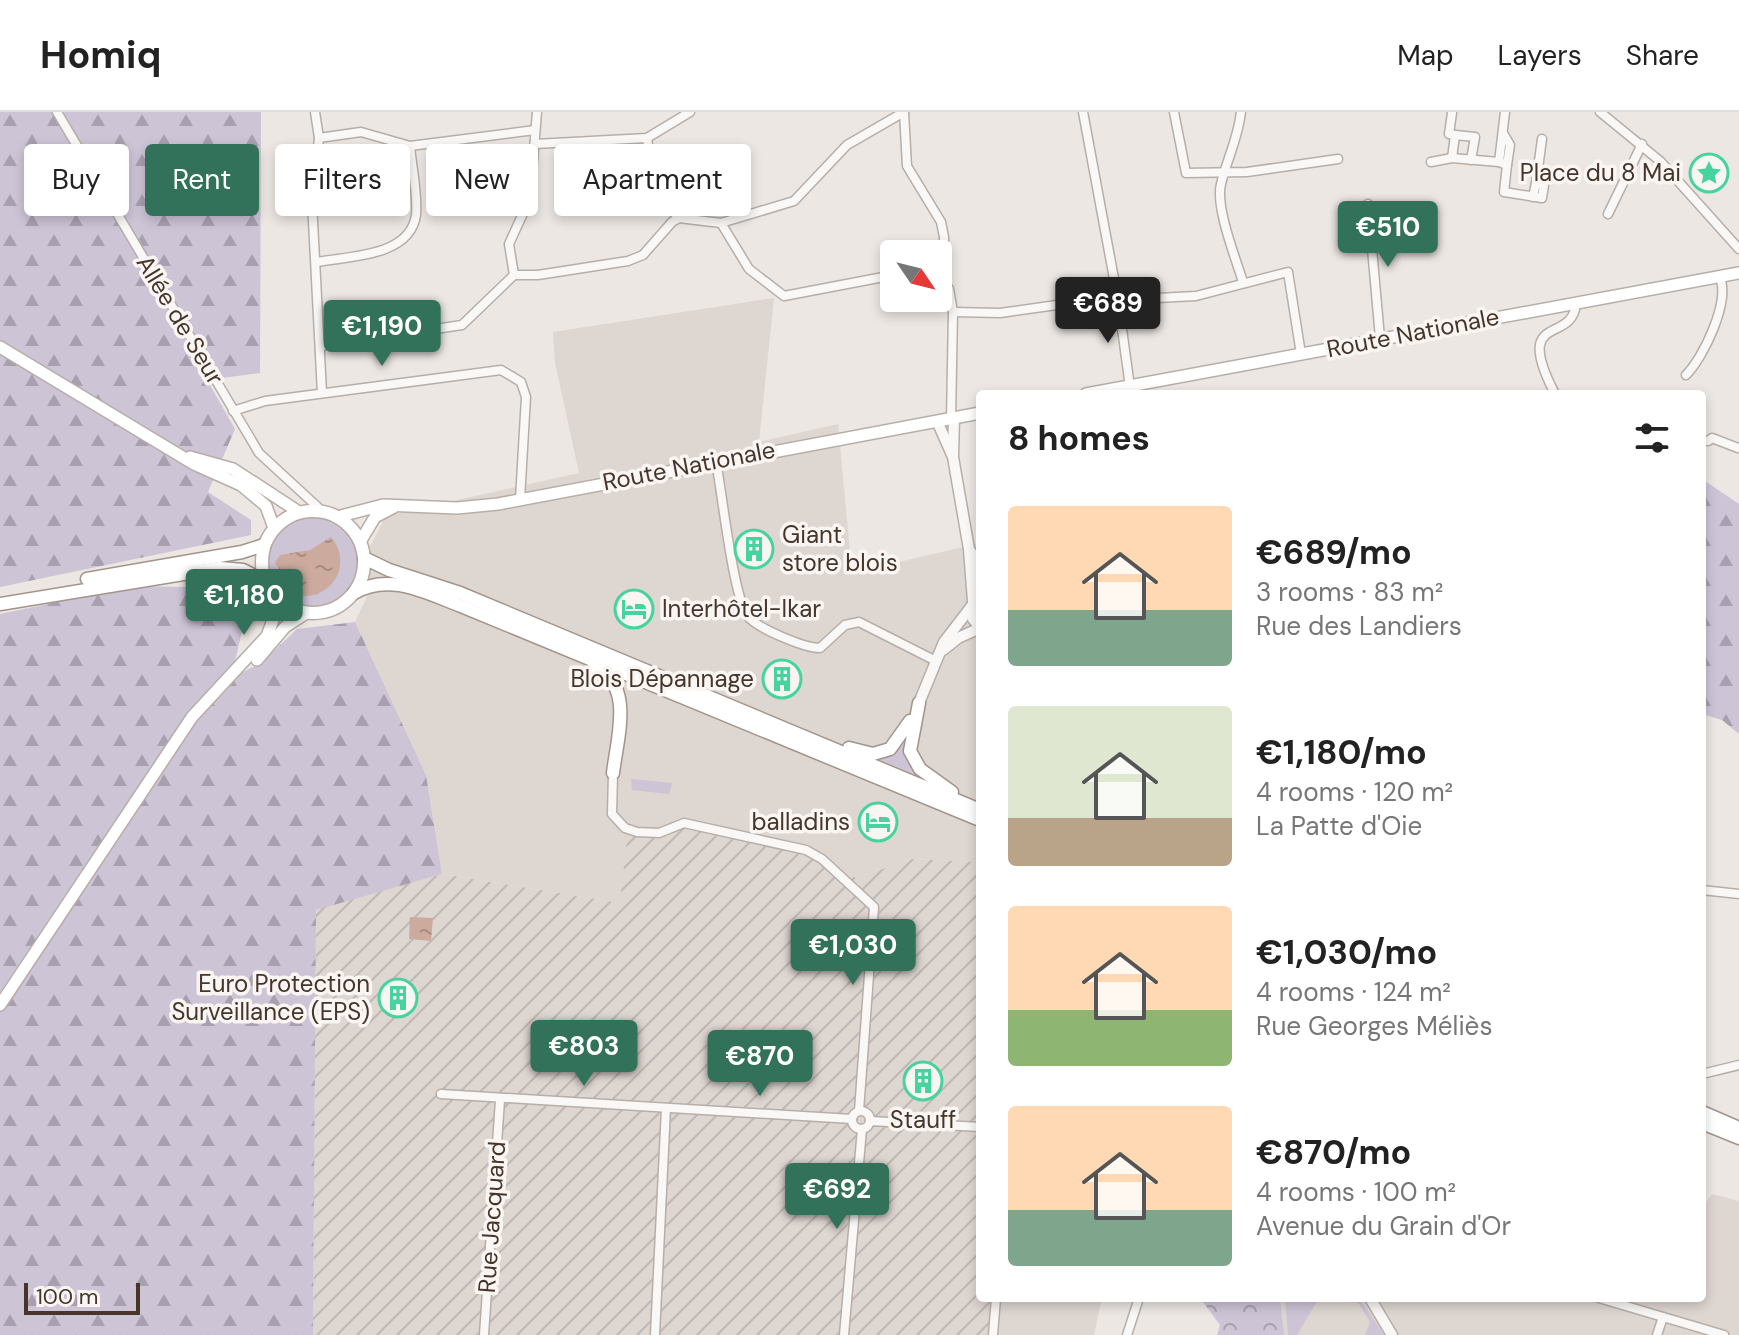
<!DOCTYPE html>
<html lang="en">
<head>
<meta charset="utf-8">
<style>
  :root { --surface:#fff; --page:#f2f2f2; --text:#222; --muted:#767676; --line:#e0e0e0; --accent:#32725a }
  body { margin:0; font-family:"DM Sans",sans-serif; background:var(--page); color:var(--text); height:100vh; display:flex; flex-direction:column; font-size:30px; white-space:nowrap }
  * { box-sizing:border-box; margin:0 }
  p { font-size:26px; color:var(--muted) }
  .icon { flex:none; width:44px; height:44px; fill:none; stroke:currentColor; stroke-width:2; stroke-linecap:round; stroke-linejoin:round }
  .map { position:relative; flex:1; overflow:hidden }
  .panel { position:absolute; left:976px; top:278px; width:730px; height:912px; display:flex; flex-direction:column; background:var(--surface); border-radius:8px; box-shadow:0 4px 12px #0003 }
  .panel>* { flex:none }
  .hud { position:absolute; left:24px; top:32px; width:760px; height:72px; display:flex; gap:16px }
  .needle { width:52px; rotate:125deg }
  .fabs { position:absolute; left:880px; top:128px; display:grid; gap:16px }
  .fabs a { display:grid; place-items:center; width:72px; height:72px; border-radius:8px; background:var(--surface); box-shadow:0 4px 12px #0003; font-size:40px }
  .scale { position:absolute; left:24px; bottom:20px; width:116px; box-sizing:border-box; padding-left:8px; border:4px solid #45352a; border-top:0; font-size:22px; line-height:28px; white-space:nowrap; color:#45352a; -webkit-text-stroke:6px #f9f5f3; paint-order:stroke }
  .price { position:absolute; translate:-50% -68px; padding:0 18px; border-radius:8px; background:var(--accent); color:#fff; font-size:26px; line-height:52px; filter:drop-shadow(0 2px 4px #0008) }
  .price::after { content:''; position:absolute; left:50%; top:48px; width:24px; height:18px; margin-left:-12px; background:inherit; clip-path:polygon(0 0,100% 0,50% 100%) }
  .price.on { background:#222; color:#fff }
  ul { padding:0; list-style:none }
  li { display:flex; align-items:center; gap:24px; height:200px; padding:0 32px }
  li span { display:grid; place-items:center; flex:none; width:224px; height:160px; border-radius:8px; color:#555 }
  li>.icon { margin-inline-start:auto }
  span .icon { width:96px; height:96px; fill:#fffc; stroke-width:1 }
  li b { font-size:34px }
  h2 { display:flex; justify-content:space-between; align-items:center; height:96px; padding:0 32px; font-size:34px }
  .chip { padding:0 28px; border-radius:8px; background:var(--surface); box-shadow:0 4px 12px #0003; font-size:28px; line-height:72px }
  .chip.on { background:var(--accent); color:#fff }
  header { display:flex; align-items:center; gap:48px; box-sizing:border-box; height:112px; padding:0 40px; background:var(--surface); border-bottom:2px solid var(--line) }
  header strong { font-size:38px }
  nav { display:flex; gap:44px; margin-inline-start:auto; font-size:28px }
  .map>svg:first-child { display:block }
  .built { fill:#ded6d1 }
  .industrial { fill:url(#industrial-furrows) }
  .green { fill:#cdc4d6 }
  .forest { fill:url(#forest-firs) }
  .park { fill:url(#park-crowns) }
  .water { fill:url(#water-ripples) }
  .lines { fill:none; stroke-linecap:round; stroke-linejoin:round }
  .minor-casing { stroke:#b7aea8; stroke-width:11 }
  .tertiary-casing { stroke:#b7aea8; stroke-width:13 }
  .secondary-casing { stroke:#b7aea8; stroke-width:14 }
  .primary-casing { stroke:#b8aaa2; stroke-width:15 }
  .trunk-casing { stroke:#a3948a; stroke-width:15 }
  .minor { stroke:#faf8f6; stroke-width:8 }
  .tertiary { stroke:#faf8f6; stroke-width:10 }
  .secondary { stroke:#fff; stroke-width:11 }
  .primary { stroke:#fff; stroke-width:12 }
  .trunk { stroke:#fff; stroke-width:12 }
  .labels { text-anchor:middle; stroke-width:7; stroke-linejoin:round; paint-order:stroke }
  .poi-label { font-size:24px; fill:#45352a; stroke:#f9f5f3; text-anchor:end }
  .street-label { font-size:24px; fill:#45352a; stroke:#f9f5f3 }
</style>
</head>
<body>
<header>
<strong>Homiq</strong>
<nav><a>Map</a><a>Layers</a><a>Share</a></nav>
</header>
<div class="map">
<svg width="1739" height="1223" viewBox="0 0 1739 1223">
  <defs>
    <pattern id="industrial-furrows" width="10" height="10" patternUnits="userSpaceOnUse" patternTransform="scale(2)"><rect width="10" height="10" fill="#ded6d1"/><path d="M-1 1l2-2M0 10L10 0M9 11l2-2" fill="none" stroke="#c0b8b4"/></pattern>
    <pattern id="forest-firs" width="22" height="20" patternUnits="userSpaceOnUse" patternTransform="scale(2)"><rect width="22" height="20" fill="#cdc4d6"/><path d="M5 1l3.5 6h-7zM16 11l3.5 6h-7z" fill="#a8a0ae"/></pattern>
    <pattern id="park-crowns" width="20" height="18" patternUnits="userSpaceOnUse" patternTransform="scale(2)"><rect width="20" height="18" fill="#cdc4d6"/><path d="M2 6a3 3 0 1 1 6 0M12 15a3 3 0 1 1 6 0" fill="none" stroke="#a8a0ae"/></pattern>
    <pattern id="water-ripples" width="26" height="14" patternUnits="userSpaceOnUse" patternTransform="scale(2)"><rect width="26" height="14" fill="#ccab9e"/><path d="M2 4q2-2 4 0t4 0M15 11q2-2 4 0t4 0" fill="none" stroke="#a78c81"/></pattern>
  </defs>
  <rect width="100%" height="100%" fill="#ece7e3"/>
  <g class="built">
    <path d="M774,186L759,330L838,312L852,461L980,431V750L912,747L856,766L806,738L620,791L442,762L426,663L355,510L370,478V434L386,404L579,361L555,251L553,220Z"/>
    <path d="M1712,1082L1739,1089V1223H1267L1275,1186H1702V1096Z"/>
    <path d="M996,1186H1102L1094,1223H993Z"/>
  </g>
  <path class="industrial" d="M684,711L806,738L856,766L912,747L980,750V1186H996L993,1223H313L316,797L442,762L620,791L628,717L659,721Z"/>
  <g class="green">
    <circle cx="312" cy="450" r="46"/>
    <path d="M904,631L906,634L926,667L873,645L892,640Z"/>
    <path d="M631,667L672,671L669,682L632,678Z"/>
    <path d="M1285,1186H1319L1297,1223H1288Z"/>
    <path d="M1348,1186H1359L1384,1223H1365L1370,1210L1359,1192Z"/>
  </g>
  <g class="forest">
    <path d="M0,0H261L260,261L207,268L235,317L208,380L251,408V423L0,475Z"/>
    <path d="M1702,367L1739,392V622L1722,608L1702,602Z"/>
    <path d="M134,474L236,476L245,507L231,566L261,551L297,517L355,510L426,663L442,762L316,798L313,1223H0V502Z"/>
  </g>
  <path class="park" d="M1200,1186H1280L1284,1223H1217L1220,1213Z"/>
  <g class="water">
    <path d="M331,425C347,443 342,471 319,481C314,484 305,484 299,485L275,451L280,443L310,438Z"/>
    <path d="M410,805L433,806L431,829L409,827Z"/>
  </g>
  <g class="lines">
    <defs>
      <g id="minor">
        <path d="M57,0L259,341L322,399"/>
        <path d="M315,0L319,26L312,90L322,281"/>
        <path d="M904,0L907,54L941,110L944,125L943,168L949,177L953,200L951,307"/>
        <path d="M1083,0L1118,188L1131,282"/>
        <path d="M1174,0L1186,61L1247,60L1338,47"/>
        <path d="M1241,0C1238,27 1227,47 1221,72C1215,95 1236,147 1243,170"/>
        <path d="M1600,0L1660,49L1739,137"/>
        <path d="M1452,1L1449,22L1455,23"/>
        <path d="M1503,21L1510,33L1507,53L1499,50L1505,0"/>
        <path d="M319,26L361,20L410,34L535,18"/>
        <path d="M647,26L655,82L679,106"/>
        <path d="M535,32L647,26L690,0"/>
        <path d="M1452,46L1455,23L1475,25L1471,48"/>
        <path d="M1431,50L1452,46L1499,50"/>
        <path d="M1507,53L1504,80L1542,86L1544,73L1536,71L1533,85"/>
        <path d="M1536,71L1542,27"/>
        <path d="M1368,92L1380,226"/>
        <path d="M1608,102L1642,32"/>
        <path d="M721,111L749,157L784,184L894,163"/>
        <path d="M317,150C349,144 410,145 416,103C418,82 412,56 410,34"/>
        <path d="M514,163L509,132L530,86L537,0"/>
        <path d="M953,200L1000,201L1078,190L1196,184L1288,160L1301,242"/>
        <path d="M321,234L462,213L514,163H538L628,149L643,143L672,110L679,106L721,111L794,89L847,33L904,0"/>
        <path d="M1686,263C1704,245 1730,189 1720,166"/>
        <path d="M1555,282C1512,199 1572,233 1576,192"/>
        <path d="M233,299L265,289L501,258L521,270L526,285L520,387"/>
        <path d="M1708,329L1712,326L1738,336"/>
        <path d="M716,349C722,381 733,482 747,503C755,516 805,536 820,536L845,513L859,510L936,549"/>
        <path d="M613,661L612,702L625,716L637,720L659,721L684,711L806,738L822,747L874,795L859,999"/>
        <path d="M1702,778L1739,782"/>
        <path d="M1702,962L1739,953"/>
        <path d="M441,982L852,1007"/>
        <circle cx="861" cy="1008" r="9"/>
        <path d="M870,1009L980,1015"/>
        <path d="M1599,1186L1724,1223"/>
        <path d="M484,1223L500,988"/>
        <path d="M655,1223L666,996"/>
        <path d="M844,1223L862,1017"/>
        <path d="M993,1223L996,1186"/>
        <path d="M1127,1223L1139,1186"/>
        <path d="M1657,1223L1663,1205"/>
      </g>
      <g id="tertiary">
        <path d="M937,309L953,345L969,437L973,489"/>
        <path d="M953,343L954,306"/>
        <path d="M971,440L980,460"/>
        <path d="M980,482L971,495L973,507L980,515"/>
        <path d="M943,538L958,526L980,516"/>
        <path d="M919,591L944,530L971,495"/>
        <path d="M1370,1186L1392,1223"/>
      </g>
      <g id="secondary">
        <path d="M0,235L194,352L241,373L266,394L274,416"/>
        <path d="M1086,282L1739,161"/>
        <path d="M190,345L233,357L299,400"/>
        <path d="M337,405L383,393L457,396L498,392L980,301"/>
        <path d="M360,430L375,405L394,395"/>
        <path d="M257,548L285,515L305,502"/>
        <path d="M0,893L192,605L267,524L273,508L274,484"/>
      </g>
      <circle id="primary" cx="313" cy="450" r="51"/>
      <g id="trunk">
        <path d="M364,446L389,458L460,481L980,698"/>
        <path d="M87,467L242,440L264,433"/>
        <path d="M354,481C390,460 426,481 461,494L980,708"/>
        <path d="M0,492L220,456L243,458L264,469"/>
        <path d="M594,555C635,572 617,626 613,661"/>
        <path d="M919,591L910,639L920,657L952,680"/>
        <path d="M849,636L873,642L890,637L910,609"/>
        <path d="M1702,1000L1739,1016"/>
        <path d="M1702,1011L1739,1026"/>
      </g>
    </defs>
    <use href="#minor" class="minor-casing"/>
    <use href="#tertiary" class="tertiary-casing"/>
    <use href="#secondary" class="secondary-casing"/>
    <use href="#primary" class="primary-casing"/>
    <use href="#trunk" class="trunk-casing"/>
    <use href="#minor" class="minor"/>
    <use href="#tertiary" class="tertiary"/>
    <use href="#secondary" class="secondary"/>
    <use href="#primary" class="primary"/>
    <use href="#trunk" class="trunk"/>
  </g>
  <defs>
    <symbol id="sight-ring" viewBox="-11 -11 22 22"><circle r="9.5" fill="#f9f5f3" stroke="#46d39e" stroke-width="1.5"/><path d="M0-6L1.8-2.2L6-1.7L2.9 1.2L3.7 5.4L0 3.3L-3.7 5.4L-2.9 1.2L-6-1.7L-1.8-2.2Z" fill="#46d39e"/></symbol>
    <symbol id="building-ring" viewBox="-11 -11 22 22"><circle r="9.5" fill="#f9f5f3" stroke="#46d39e" stroke-width="1.5"/><path d="M-4-6H4V6H1V3H-1V6H-4ZM-2.5-4.3h1.7v1.8h-1.7ZM.8-4.3h1.7v1.8H.8ZM-2.5-1h1.7V.8h-1.7ZM.8-1h1.7V.8H.8Z" fill="#46d39e"/></symbol>
    <symbol id="hotel-ring" viewBox="-11 -11 22 22"><circle r="9.5" fill="#f9f5f3" stroke="#46d39e" stroke-width="1.5"/><path d="M-6-4.5h1.5V1H6V5H4.5V3h-9V5H-6ZM-4 0a1.8 1.8 0 1 1 3.6 0ZM.5 0V-2.5h3Q6-2.5 6 0Z" fill="#46d39e"/></symbol>
  </defs>
  <g fill-rule="evenodd">
    <use href="#sight-ring" x="1687" y="39" width="44" height="44"/>
    <use href="#building-ring" x="732" y="415" width="44" height="44"/>
    <use href="#hotel-ring" x="612" y="475" width="44" height="44"/>
    <use href="#building-ring" x="760" y="545" width="44" height="44"/>
    <use href="#hotel-ring" x="856" y="688" width="44" height="44"/>
    <use href="#building-ring" x="376" y="864" width="44" height="44"/>
    <use href="#building-ring" x="901" y="947" width="44" height="44"/>
  </g>
  <g class="labels">
    <g class="poi-label">
      <text x="1681" y="69">Place du 8 Mai</text>
      <text x="782" y="431" text-anchor="start">Giant<tspan x="782" dy="28">store blois</tspan></text>
      <text x="662" y="505" text-anchor="start">Interhôtel-Ikar</text>
      <text x="754" y="575">Blois Dépannage</text>
      <text x="850" y="718">balladins</text>
      <text x="370" y="880">Euro Protection<tspan x="370" dy="28">Surveillance (EPS)</tspan></text>
      <text x="923" y="1016" text-anchor="middle">Stauff</text>
    </g>
    <g class="street-label">
      <text transform="translate(180 208) rotate(59)" y="8">Allée de Seur</text>
      <text transform="translate(1413 221) rotate(-11)" y="8">Route Nationale</text>
      <text transform="translate(689 354) rotate(-11)" y="8">Route Nationale</text>
      <text transform="translate(492 1105) rotate(-86)" y="8">Rue Jacquard</text>
    </g>
  </g>
</svg>
<div class="fabs">
<a><svg class="needle" viewBox="-14 -14 28 28"><path d="M0-13l5 13h-10z" fill="#e53935"/><path d="M0 13l5-13h-10z" fill="#767676"/></svg></a>
</div>
<div class="scale">100 m</div>
<b class="price" style="left:1388px;top:157px">€510</b>
<b class="price on" style="left:1108px;top:233px">€689</b>
<b class="price" style="left:382px;top:256px">€1,190</b>
<b class="price" style="left:244px;top:525px">€1,180</b>
<b class="price" style="left:853px;top:875px">€1,030</b>
<b class="price" style="left:584px;top:976px">€803</b>
<b class="price" style="left:760px;top:986px">€870</b>
<b class="price" style="left:837px;top:1119px">€692</b>
<div class="hud">
<a class="chip">Buy</a>
<a class="chip on">Rent</a>
<a class="chip">Filters</a>
<a class="chip">New</a>
<a class="chip">Apartment</a>
</div>
<section class="panel">
<h2>8 homes<svg class="icon" aria-label="filters" viewBox="0 0 24 24"><path d="M4 7h16M4 17h16"/><circle cx="9" cy="7" r="2"/><circle cx="15" cy="17" r="2"/></svg></h2>
<ul>
<li><span style="background:linear-gradient(#ffd9b3 65%,#7fa58c 0)"><svg class="icon" aria-label="home" viewBox="0 0 24 24"><path d="M3 11l9-7 9 7M6 9v11h12V9"/></svg></span><div><b>€689/mo</b><p>3 rooms · 83 m²</p><p>Rue des Landiers</p></div></li>
<li><span style="background:linear-gradient(#dfe7d0 70%,#b9a48a 0)"><svg class="icon" aria-label="home" viewBox="0 0 24 24"><path d="M3 11l9-7 9 7M6 9v11h12V9"/></svg></span><div><b>€1,180/mo</b><p>4 rooms · 120 m²</p><p>La Patte d'Oie</p></div></li>
<li><span style="background:linear-gradient(#ffd9b3 65%,#8fb573 0)"><svg class="icon" aria-label="home" viewBox="0 0 24 24"><path d="M3 11l9-7 9 7M6 9v11h12V9"/></svg></span><div><b>€1,030/mo</b><p>4 rooms · 124 m²</p><p>Rue Georges Méliès</p></div></li>
<li><span style="background:linear-gradient(#ffd9b3 65%,#7fa58c 0)"><svg class="icon" aria-label="home" viewBox="0 0 24 24"><path d="M3 11l9-7 9 7M6 9v11h12V9"/></svg></span><div><b>€870/mo</b><p>4 rooms · 100 m²</p><p>Avenue du Grain d'Or</p></div></li>
</ul>
</section>
</div>
</body>
</html>
